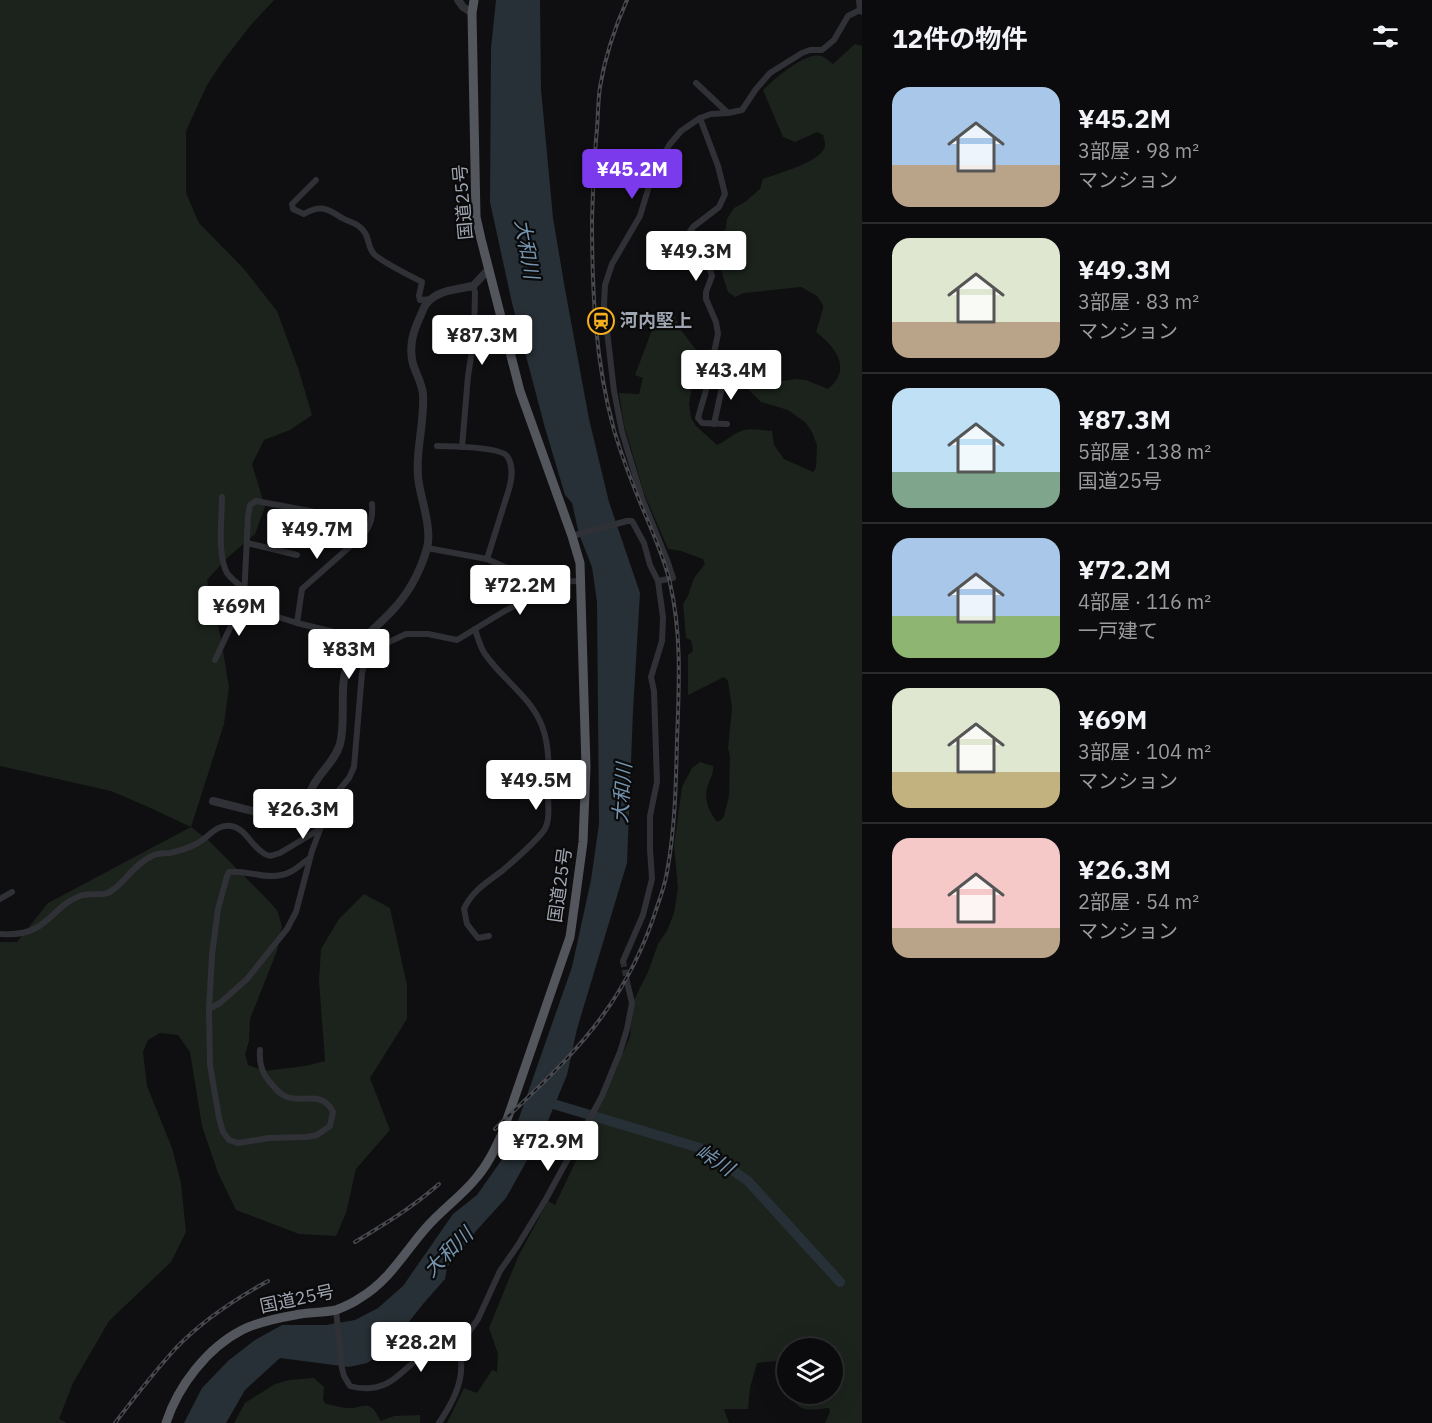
<!DOCTYPE html>
<html lang="ja">
<head>
<meta charset="utf-8">
<style>
  :root { --surface:#0b0b0d; --page:#19191b; --text:#f1f3f6; --muted:#9a9b9d; --line:#2b2b2e; --accent:#7c3aed }
  body { margin:0; font-family:"IBM Plex Sans","Noto Sans JP",sans-serif; background:var(--page); color:var(--text); height:100vh; display:flex; flex-direction:column; font-size:22px; white-space:nowrap }
  * { box-sizing:border-box; margin:0 }
  p { font-size:20px; color:var(--muted) }
  .icon { flex:none; width:33px; height:33px; fill:none; stroke:currentColor; stroke-width:2; stroke-linecap:round; stroke-linejoin:round }
  .map { position:relative; flex:1; overflow:hidden }
  .drawer { display:flex; flex-direction:column; background:var(--surface); width:570px }
  .drawer>* { flex:none }
  .controls { position:absolute; left:777px; top:1338px; display:grid; gap:12px }
  .controls a { display:grid; place-items:center; width:66px; height:66px; border-radius:50%; background:var(--surface); box-shadow:0 6px 24px #0002,0 0 0 2px var(--line); font-size:30px }
  .price { position:absolute; translate:-50% -51px; padding:0 14px; border-radius:6px; background:#fff; color:#222; font-size:20px; line-height:39px; filter:drop-shadow(0 2px 3px #0008) }
  .price::after { content:''; position:absolute; left:50%; top:36px; width:18px; height:14px; margin-left:-9px; background:inherit; clip-path:polygon(0 0,100% 0,50% 100%) }
  .price.selected { background:var(--accent); color:#fff }
  ul { padding:0; list-style:none }
  li { display:flex; align-items:center; gap:18px; height:150px; padding:0 30px }
  li+li { border-top:2px solid var(--line) }
  li span { display:grid; place-items:center; flex:none; width:168px; height:120px; border-radius:18px; color:#555 }
  li>.icon { margin-inline-start:auto }
  span .icon { width:72px; height:72px; fill:#fffc; stroke-width:1 }
  li b { font-size:26px }
  h2 { display:flex; justify-content:space-between; align-items:center; height:72px; padding:0 30px; font-size:26px }
  main { display:flex; flex:1; min-height:0 }
  .map>svg:first-child { display:block }
  .green { fill:#1b231c }
  .water { fill:#273036 }
  .lines { fill:none; stroke-linecap:round; stroke-linejoin:round }
  .river { stroke:#273036; stroke-width:10 }
  .minor-tunnel { stroke:#2c2d31; stroke-width:6; stroke-dasharray:6 3; stroke-linecap:butt }
  .minor { stroke:#303136; stroke-width:6 }
  .tertiary { stroke:#303136; stroke-width:8 }
  .trunk { stroke:#54565e; stroke-width:9 }
  .rail-casing { stroke:#47494f; stroke-width:4 }
  .rail { stroke:#0a0a0b; stroke-width:1.5; stroke-dasharray:4.5; stroke-linecap:butt }
  .labels { text-anchor:middle; stroke-width:4.5; stroke-linejoin:round; paint-order:stroke }
  .street-label { font-size:18px; fill:#a0a5b2; stroke:#0a0a0b }
  .poi-label { font-size:18px; font-weight:bold; fill:#a0a5b2; stroke:#0a0a0b; text-anchor:start }
  .water-label { font-size:20px; font-style:italic; fill:#7494af; stroke:#0a0a0b }
</style>
</head>
<body>
<main>
<div class="map">
<svg width="862" height="1423" viewBox="0 0 862 1423">
  <rect width="100%" height="100%" fill="#0f0f11"/>
  <g class="green">
    <path d="M0,0H274L250,26L223,61L207,85L186,131V193L199,223L244,269L277,311L299,371L312,415L290,430L264,440L252,464L265,507L255,534L226,559L207,580L221,639L229,687L224,724L191,827L207,839L265,897L277,910L282,926L277,951L250,1019L249,1041L245,1054L248,1065L264,1071L305,1066L325,1061L319,981L321,949L339,919L364,894L390,908L407,985V1019L370,1078L390,1130L356,1169L346,1213L336,1236L299,1234L236,1210L218,1173L202,1126L190,1052L178,1035L160,1033L148,1040L143,1052L147,1086L172,1148L181,1183L186,1232L171,1262L109,1321L73,1383L59,1419L67,1423H0V942H17L48,903L191,827L146,806L111,791L0,766Z"/>
    <path d="M855,44L862,46V1423H825L830,1412L829,1408C811,1410 798,1414 790,1394H832V1348H788L787,1385L776,1361L757,1363L750,1388L748,1409H724L729,1423H447L464,1388L477,1393L492,1370L497,1372L498,1354L489,1328L518,1257L548,1201L555,1205L581,1150L578,1147L614,1073L630,1037L633,1002L648,972L658,944L667,931L674,913L678,888L674,846L682,787L692,768L700,762L713,766C714,774 710,778 708,785C703,799 709,811 717,822L721,820L724,816L729,796L730,757L728,748L732,708L728,681L724,677L688,695V655L693,651L691,640L686,638L683,604L688,596L694,578L705,564L703,559L681,551L668,549L644,493L624,425L619,393L639,394L643,378L635,375L652,330L665,310H669L675,317L681,330L696,350L694,374L689,404L691,418L696,426L717,445C725,442 731,435 739,432C748,427 760,430 770,431L772,430L774,445L784,459L813,472L816,468L817,445L812,432L806,423L788,410L761,402L748,389L761,382H776L796,379L806,380L828,389C853,368 835,347 816,332L823,309V305L817,296L801,287L744,293L735,297L728,292L719,264L717,241L726,228L727,219L734,208L745,202L760,189L763,179C776,174 825,161 825,145C825,142 824,139 823,135L817,132L795,142L783,137L763,90C773,80 806,51 821,56C825,57 829,61 833,64Z"/>
    <path d="M314,1378L324,1387L323,1400L326,1404C334,1405 344,1409 352,1408C358,1408 366,1403 372,1408C375,1410 378,1417 381,1421L394,1416L420,1415V1423H234L245,1403L275,1384L289,1380Z"/>
  </g>
  <path class="water" d="M496,0H540L541,89L553,218L565,289L589,419L609,502L640,593L633,711L627,863L577,1029L567,1075L545,1128L506,1198L476,1231L447,1267L445,1279L423,1304L386,1351L367,1363L349,1367L280,1358L245,1390L226,1423H184L202,1388L229,1360L255,1340L282,1325H326L355,1320L378,1308L403,1286L453,1214L477,1195L503,1158L519,1118L572,967L591,880L599,824L597,602L592,567L579,534L572,503L565,495L545,428L512,303L490,202L491,48Z"/>
  <g class="lines">
    <path class="river" d="M550,1103L700,1148L748,1181L840,1282"/>
    <path class="minor-tunnel" d="M623,961L628,986"/>
    <g class="minor">
      <path d="M859,0L860,10L862,12"/>
      <path d="M696,83L728,113L742,110L756,89L770,73L802,53L810,50H822L834,40L848,16L860,10"/>
      <path d="M700,118L718,166L725,194L719,207L693,227L687,236V246L709,266L712,276L706,292V299L716,322L718,334L706,390L698,418L702,423L727,424"/>
      <path d="M316,180L292,204L293,209L304,214C321,204 328,209 342,218C351,223 359,223 365,233C369,239 368,248 374,254C383,263 409,275 422,282L419,296L420,300L432,299"/>
      <path d="M714,424L725,374"/>
      <path d="M437,446C450,446 500,447 507,456C514,466 512,478 509,489L487,559"/>
      <path d="M462,447L468,376L474,338L475,292L473,286"/>
      <path d="M222,497C222,517 217,555 227,573C232,580 238,584 245,589"/>
      <path d="M572,536L627,521H632L644,543L650,565L658,581"/>
      <path d="M247,543L297,555"/>
      <path d="M427,548L487,559L538,582L581,581"/>
      <path d="M240,605L297,623L363,639"/>
      <path d="M297,623L302,589L363,535C371,525 373,517 372,504"/>
      <path d="M475,629C478,638 480,647 485,654C502,679 531,697 542,726C550,747 549,772 548,794C548,807 551,823 542,833C530,847 516,859 502,871C487,882 471,892 464,909L467,924L478,938L489,936"/>
      <path d="M215,660L244,598L248,516L250,505L256,501L326,514"/>
      <path d="M0,899L12,892"/>
      <path d="M0,934C12,935 25,934 36,928C52,919 62,902 80,896C92,891 103,899 114,889C127,879 136,863 152,856C157,853 164,853 170,853C179,851 188,848 196,844C209,838 215,824 231,826C245,828 251,845 262,852C264,854 267,855 270,856L280,853L320,829"/>
      <path d="M623,961L643,915L652,879L650,849V816L657,782L654,691L651,677L662,641L663,617L658,581L673,578L667,560L642,498L622,432L614,391L604,305L605,285L612,264L640,216L650,183L662,157L670,144L681,131L700,118L711,114L728,113"/>
      <path d="M209,1009L220,1003L247,979L287,929L296,912L312,851L331,800L349,778L354,767L362,673L365,662L376,648L406,634H428L457,640L503,612L536,594L547,583"/>
      <path d="M260,1050C259,1062 261,1072 269,1081C275,1088 279,1094 287,1097C305,1103 322,1090 333,1112L330,1126L317,1135L307,1137L269,1138L238,1143L229,1140L223,1132L219,1118L210,1065L209,1009L212,955L218,909L227,876L229,872C249,870 270,882 290,872C297,869 303,862 310,858"/>
      <path d="M336,1310L342,1368L344,1376L350,1386C363,1390 379,1389 391,1381C407,1371 433,1337 453,1347C459,1350 461,1356 461,1362C463,1384 451,1405 439,1423"/>
      <path d="M457,1349L478,1319L500,1271L518,1245L546,1199L602,1096L620,1052L627,1029L632,1003L628,986"/>
    </g>
    <g class="tertiary">
      <path d="M458,0L463,7L472,13"/>
      <path d="M213,801L296,822L302,820C306,809 307,796 313,786C321,771 335,761 340,744C347,716 337,685 350,658C361,636 383,623 398,604C411,589 422,567 427,548C432,530 422,502 419,484C414,454 425,424 423,394C422,383 416,374 413,364C411,357 411,348 412,341C413,333 416,326 419,319C422,314 423,307 427,303C438,290 458,289 473,286L489,269"/>
    </g>
    <path class="trunk" d="M166,1423C178,1386 207,1348 242,1330C258,1322 278,1318 295,1315C308,1312 322,1313 336,1310C344,1307 353,1303 360,1298C388,1282 405,1252 425,1229C441,1210 462,1196 477,1177C488,1164 495,1149 502,1134L570,937L576,894L583,842L586,767L580,563L572,536L520,391L481,239L476,217L472,13L474,0"/>
    <defs>
      <g id="rail">
        <path d="M495,1129C532,1093 573,1057 603,1015C627,982 645,945 657,907C661,896 665,884 667,872C675,829 676,784 677,740C679,687 682,635 670,583C665,561 656,541 648,521C635,491 623,460 614,430C595,361 592,291 592,220C593,189 594,159 597,129C598,115 598,101 600,87C605,57 615,27 627,0"/>
        <path d="M355,1242C385,1224 413,1207 439,1184"/>
        <path d="M115,1423C134,1398 154,1372 176,1348C202,1321 235,1299 268,1281"/>
      </g>
    </defs>
    <use href="#rail" class="rail-casing"/>
    <use href="#rail" class="rail"/>
  </g>
  <defs>
    <symbol id="station-ring" viewBox="-11 -11 22 22"><circle r="9.5" fill="#0a0a0b" stroke="#f7af20" stroke-width="1.5"/><path d="M-3-6H3Q5-6 5-4V2Q5 4 3 4L4.5 6H3L1.5 4h-3L-3 6H-4.5L-3 4Q-5 4-5 2V-4Q-5-6-3-6ZM-3.5-4v3h7v-3ZM-3.5 1v1.5H-2V1ZM2 1v1.5H3.5V1Z" fill="#f7af20"/></symbol>
  </defs>
  <g fill-rule="evenodd">
    <use href="#station-ring" x="586" y="306" width="30" height="30"/>
  </g>
  <g class="labels">
    <g class="street-label">
      <text transform="translate(463 202) rotate(-95)" y="6">国道25号</text>
      <text transform="translate(560 885) rotate(-82)" y="6">国道25号</text>
      <text transform="translate(297 1299) rotate(-12)" y="6">国道25号</text>
    </g>
    <g class="poi-label">
      <text x="620" y="327">河内堅上</text>
    </g>
    <g class="water-label">
      <text transform="translate(527 249) rotate(80)" y="7">大和川</text>
      <text transform="translate(622 793) rotate(-86)" y="7">大和川</text>
      <text transform="translate(715 1160) rotate(32)" y="7">峠川</text>
      <text transform="translate(448 1252) rotate(-45)" y="7">大和川</text>
    </g>
  </g>
</svg>
<div class="controls">
<a><svg class="icon" aria-label="layers" viewBox="0 0 24 24"><path d="M12 4l9 5-9 5-9-5zM3 14l9 5 9-5"/></svg></a>
</div>
<b class="price selected" style="left:632px;top:200px">¥45.2M</b>
<b class="price" style="left:696px;top:282px">¥49.3M</b>
<b class="price" style="left:482px;top:366px">¥87.3M</b>
<b class="price" style="left:731px;top:401px">¥43.4M</b>
<b class="price" style="left:317px;top:560px">¥49.7M</b>
<b class="price" style="left:520px;top:616px">¥72.2M</b>
<b class="price" style="left:239px;top:637px">¥69M</b>
<b class="price" style="left:349px;top:680px">¥83M</b>
<b class="price" style="left:536px;top:811px">¥49.5M</b>
<b class="price" style="left:303px;top:840px">¥26.3M</b>
<b class="price" style="left:548px;top:1172px">¥72.9M</b>
<b class="price" style="left:421px;top:1373px">¥28.2M</b>
</div>
<section class="drawer">
<h2>12件の物件<svg class="icon" aria-label="filters" viewBox="0 0 24 24"><path d="M4 7h16M4 17h16"/><circle cx="9" cy="7" r="2"/><circle cx="15" cy="17" r="2"/></svg></h2>
<ul>
<li><span style="background:linear-gradient(#a9c7e8 65%,#b9a48a 0)"><svg class="icon" aria-label="home" viewBox="0 0 24 24"><path d="M3 11l9-7 9 7M6 9v11h12V9"/></svg></span><div><b>¥45.2M</b><p>3部屋 · 98 m²</p><p>マンション</p></div></li>
<li><span style="background:linear-gradient(#dfe7d0 70%,#b9a48a 0)"><svg class="icon" aria-label="home" viewBox="0 0 24 24"><path d="M3 11l9-7 9 7M6 9v11h12V9"/></svg></span><div><b>¥49.3M</b><p>3部屋 · 83 m²</p><p>マンション</p></div></li>
<li><span style="background:linear-gradient(#bfe0f5 70%,#7fa58c 0)"><svg class="icon" aria-label="home" viewBox="0 0 24 24"><path d="M3 11l9-7 9 7M6 9v11h12V9"/></svg></span><div><b>¥87.3M</b><p>5部屋 · 138 m²</p><p>国道25号</p></div></li>
<li><span style="background:linear-gradient(#a9c7e8 65%,#8fb573 0)"><svg class="icon" aria-label="home" viewBox="0 0 24 24"><path d="M3 11l9-7 9 7M6 9v11h12V9"/></svg></span><div><b>¥72.2M</b><p>4部屋 · 116 m²</p><p>一戸建て</p></div></li>
<li><span style="background:linear-gradient(#dfe7d0 70%,#c2b280 0)"><svg class="icon" aria-label="home" viewBox="0 0 24 24"><path d="M3 11l9-7 9 7M6 9v11h12V9"/></svg></span><div><b>¥69M</b><p>3部屋 · 104 m²</p><p>マンション</p></div></li>
<li><span style="background:linear-gradient(#f6c9c9 75%,#b9a48a 0)"><svg class="icon" aria-label="home" viewBox="0 0 24 24"><path d="M3 11l9-7 9 7M6 9v11h12V9"/></svg></span><div><b>¥26.3M</b><p>2部屋 · 54 m²</p><p>マンション</p></div></li>
</ul>
</section>
</main>
</body>
</html>
